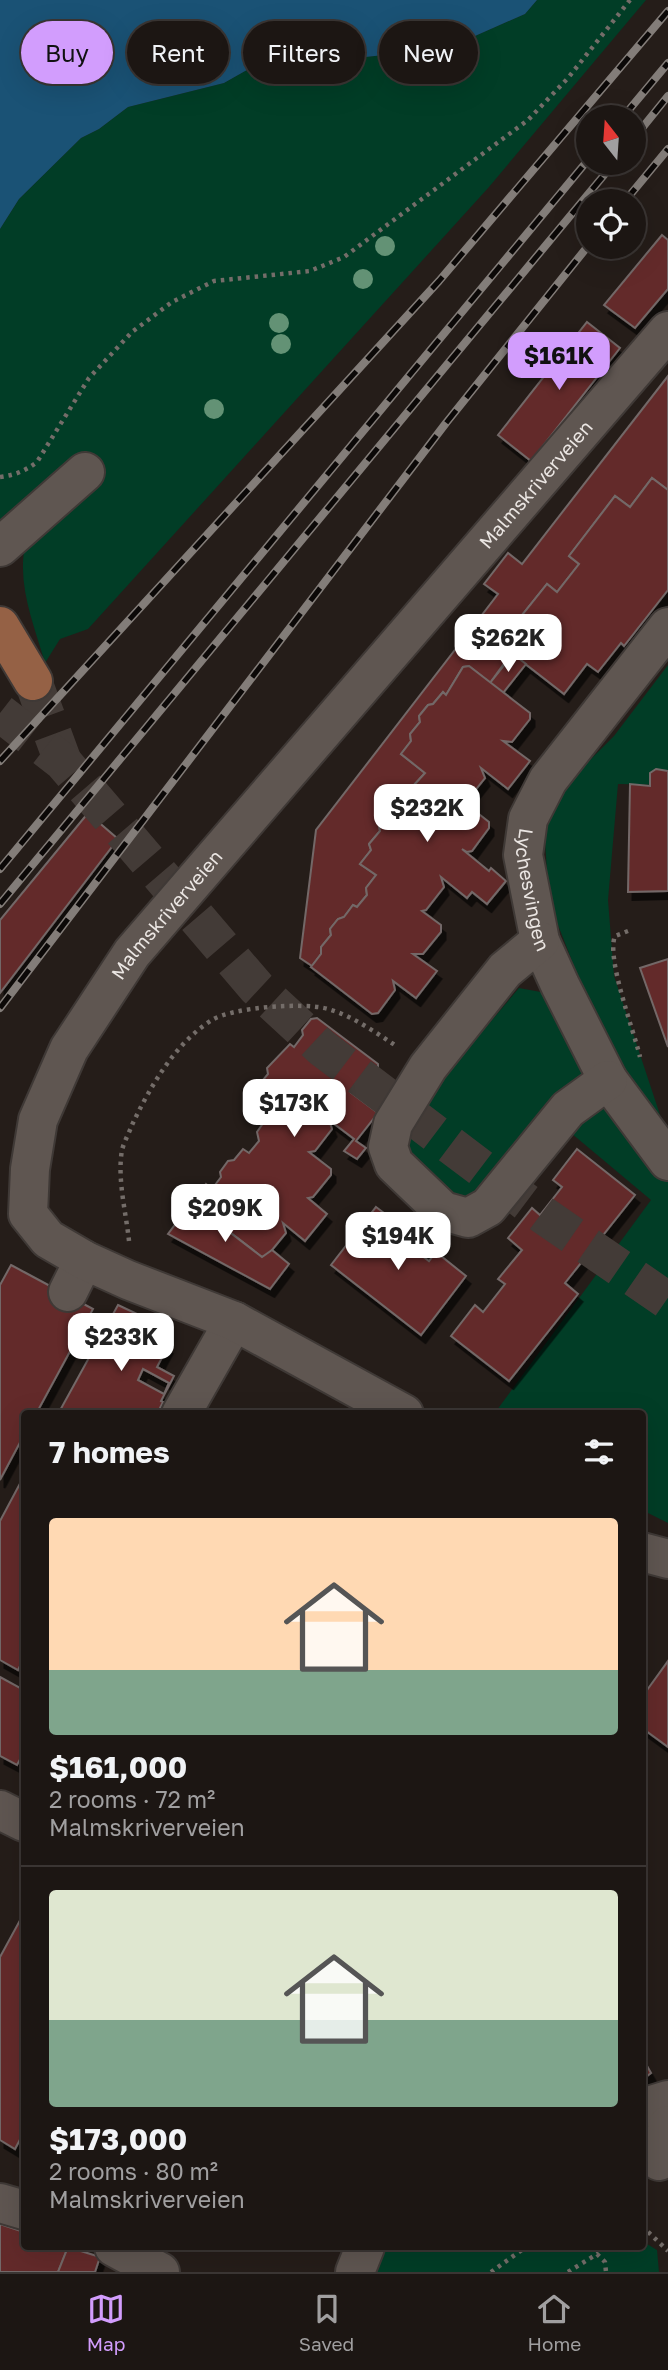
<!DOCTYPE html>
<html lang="en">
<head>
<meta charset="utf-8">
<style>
  :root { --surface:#1c1613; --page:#292321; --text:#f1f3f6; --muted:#a09fa0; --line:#3a3533; --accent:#d29dfd }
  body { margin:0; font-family:"Golos Text",sans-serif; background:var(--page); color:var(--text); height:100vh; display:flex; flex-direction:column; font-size:26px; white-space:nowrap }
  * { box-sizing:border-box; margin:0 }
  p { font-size:23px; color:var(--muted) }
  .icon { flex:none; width:38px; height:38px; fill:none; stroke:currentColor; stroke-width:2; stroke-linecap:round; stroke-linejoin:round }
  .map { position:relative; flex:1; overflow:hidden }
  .details { position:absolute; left:21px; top:1410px; width:625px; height:840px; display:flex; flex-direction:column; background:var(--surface); border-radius:7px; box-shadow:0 7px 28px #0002,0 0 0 2px var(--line) }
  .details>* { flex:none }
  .banner { position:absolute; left:21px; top:21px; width:626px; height:63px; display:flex; gap:14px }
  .needle { width:46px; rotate:343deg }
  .tools { position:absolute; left:576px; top:105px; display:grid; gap:14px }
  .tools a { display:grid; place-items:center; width:70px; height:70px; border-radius:50%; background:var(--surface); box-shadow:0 7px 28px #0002,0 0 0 2px var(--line); font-size:35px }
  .price { position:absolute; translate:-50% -60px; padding:0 16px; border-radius:14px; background:#fff; color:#222; font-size:23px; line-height:46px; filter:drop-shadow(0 2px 4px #0008) }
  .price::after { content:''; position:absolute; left:50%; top:42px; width:21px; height:16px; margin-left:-10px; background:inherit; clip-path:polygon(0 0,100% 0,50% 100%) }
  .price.active { background:var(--accent); color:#111 }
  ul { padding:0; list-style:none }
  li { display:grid; align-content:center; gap:14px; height:371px; padding:0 28px }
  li+li { border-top:2px solid var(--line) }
  li span { display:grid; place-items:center; height:217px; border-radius:7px; color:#555 }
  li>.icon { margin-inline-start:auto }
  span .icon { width:126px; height:126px; fill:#fffc; stroke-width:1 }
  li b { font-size:30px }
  h2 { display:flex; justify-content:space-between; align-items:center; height:84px; padding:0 28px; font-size:30px }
  .tag { padding:0 24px; border-radius:32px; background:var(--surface); box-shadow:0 7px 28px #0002,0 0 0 2px var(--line); font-size:24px; line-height:63px }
  .tag.active { background:var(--accent); color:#111 }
  .dock { display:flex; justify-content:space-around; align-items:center; height:98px; border-top:2px solid var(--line); background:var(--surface); font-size:19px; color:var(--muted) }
  .dock a { display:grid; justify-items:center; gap:4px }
  .dock .active { color:var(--accent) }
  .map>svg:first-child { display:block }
  .green { fill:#013d26 }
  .water { fill:#1a5275 }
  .building { fill:#642c2b; stroke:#736867; stroke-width:2; fill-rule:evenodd; filter:url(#shadow) }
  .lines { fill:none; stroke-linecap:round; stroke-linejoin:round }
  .major-tunnel { stroke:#433b37; stroke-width:38; stroke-dasharray:38 19; stroke-linecap:butt }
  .minor-casing { stroke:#3f3936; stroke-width:42 }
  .major-casing { stroke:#3f3936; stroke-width:42 }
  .path { stroke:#746d69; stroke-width:4.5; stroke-dasharray:3.5 5; stroke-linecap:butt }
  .minor { stroke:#5f5651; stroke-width:38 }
  .major { stroke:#956145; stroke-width:38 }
  .rail-casing { stroke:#837d79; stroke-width:8 }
  .rail { stroke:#0b0807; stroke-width:5; stroke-dasharray:16; stroke-linecap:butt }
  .tree { fill:#639275 }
  .labels { text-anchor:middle; stroke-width:6; stroke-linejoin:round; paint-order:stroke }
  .street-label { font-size:19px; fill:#ebe6e3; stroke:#0b0807 }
</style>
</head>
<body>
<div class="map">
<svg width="668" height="2272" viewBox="0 0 668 2272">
  <defs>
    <filter id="shadow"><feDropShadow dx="4.5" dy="8" stdDeviation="0" flood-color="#0009"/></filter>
  </defs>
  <rect width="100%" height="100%" fill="#251d19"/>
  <g class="green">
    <path d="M537,0H646L489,187L88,629L60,639L45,663C34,625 17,585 25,546L0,524V229L19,199L81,138L99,129L128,107L224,83L247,70L448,48L525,14Z"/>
    <path d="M668,665V785L618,784L608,900L614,976L667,1136L601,1035L549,902L544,826L567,783L614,736Z"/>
    <path d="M519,988L557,995L588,1070L476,1198L455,1204L410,1156L407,1121Z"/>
    <path d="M594,1108H614L668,1176V1523L642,1510V1414H494L651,1200L571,1133Z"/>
    <path d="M642,2241L657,2250L659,2272H366L374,2255L386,2247H642Z"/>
  </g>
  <path class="water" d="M0,0H537L525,14L448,48L247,70L224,83L128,107L99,129L81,138L19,199L0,229Z"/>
  <g class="building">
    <path d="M662,235L668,240V289L635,328L604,305Z"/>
    <path d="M587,322L620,348L531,461L498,435Z"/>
    <path d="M668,376V490L652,478L630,507L615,496L569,556L579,564L557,592L547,584L523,614L533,623L490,683L469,666L463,667L446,695L443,692L433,704L428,705L419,716L420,722L410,734L411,741L401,754L425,773L414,785L416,792L406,805L402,802L392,814L387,815L379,825L380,831L369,844L371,850L360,864L376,875L366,888L367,895L357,907L353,905L344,917L338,919L330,929L331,935L321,947V954L312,966L300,958L316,830L498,594L484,584L508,553L522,564Z"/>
    <path d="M652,478L668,490V590L624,646L621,643L598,672L587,664L564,694L510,652L533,623L523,614L547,584L557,592L579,564L569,556L615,496L630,507Z"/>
    <path d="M513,654L526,664L503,693L490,683Z"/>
    <path d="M469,666L530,713V719L512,742L503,741L530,761L508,789L481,768L485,778L465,803L489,822V828L472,851L467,852L462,849L489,871L491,868L506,881L487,904L472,892L467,898L441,877L444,887L426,910L422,911L441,925V932L423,954H413L437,971L416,998L393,981L395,990L378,1013L372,1014L311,967L321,954V947L331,935L330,929L338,919L344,917L353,905L357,907L367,895L366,888L376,875L360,864L371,850L369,844L380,831L379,825L387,815L392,814L402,802L406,805L416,792L414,785L425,773L401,754L411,741L410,734L420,722L419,716L428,705L433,704L443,692L446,695L463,667Z"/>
    <path d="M656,769L668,771V891L628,892L630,784L650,786V773Z"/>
    <path d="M88,813L118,839L0,993V920Z"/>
    <path d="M668,959V1047L640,968Z"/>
    <path d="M317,1018L378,1064V1070L361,1093L355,1095L350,1092L378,1113L356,1141L366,1148L357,1159L344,1151L354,1139L329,1120L332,1129L315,1151L309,1152L331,1169V1175L313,1197L308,1198L327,1214L305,1241L283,1223L286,1233L268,1255L262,1257L201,1210L212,1197V1189L221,1177L220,1172L228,1161L234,1160L243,1149L249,1153L259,1141L257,1132L266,1119L249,1106L259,1093L258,1086L268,1074L267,1068L290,1044L294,1047L303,1035L302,1030L311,1019Z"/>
    <path d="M577,1149L635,1195L565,1283L578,1294L509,1381L451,1336L475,1305L483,1312L505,1284L498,1279L522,1250L508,1238L532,1208L540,1215L562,1187L553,1180Z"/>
    <path d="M206,1184L212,1189V1197L201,1210L262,1257L272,1250L289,1264L270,1289L168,1234Z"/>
    <path d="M376,1207L408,1231L401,1240L429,1261L436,1252L466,1276L421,1335L331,1265Z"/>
    <path d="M11,1265L93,1309L36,1414H24V1435L0,1480V1285Z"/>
    <path d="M118,1305L137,1314L130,1326L168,1346L157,1367L174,1376L161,1401L163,1402L157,1414H58ZM143,1369L169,1383L164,1394L138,1380Z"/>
    <path d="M24,1476V1658L18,1670L0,1660V1521Z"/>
    <path d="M668,1661V1747L642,1728V1697Z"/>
    <path d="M0,1677L24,1690V1752L17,1765L0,1756Z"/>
    <path d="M24,1913V2132L15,2149L0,2140V1957Z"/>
    <path d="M642,2057L651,2073L642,2080Z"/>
    <path d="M0,2224L24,2232V2247H68L58,2272H0Z"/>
    <path d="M68,2247L100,2257L95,2272H58Z"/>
  </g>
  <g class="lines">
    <g class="major-tunnel">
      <path d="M33,681L63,762"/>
      <path d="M0,713L63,762L257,988L322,1048L543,1215L668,1301"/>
    </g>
    <defs>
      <g id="minor">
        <path d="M0,547L85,472"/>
        <path id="s1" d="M668,627L548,780L528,819L523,855L540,941L560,985L608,1080L668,1161"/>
        <path d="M540,941L505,970L428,1067L393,1124L388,1147L394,1164L443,1211L468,1218L488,1207L568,1109L608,1080"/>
        <path d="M68,1292L84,1260"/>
        <path d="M181,1414L234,1321"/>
        <path id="s2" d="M404,1414L234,1321L128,1280L84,1260L48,1239L28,1214L30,1169L38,1120L69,1049L132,953L668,331"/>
        <path d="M642,1552L668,1559"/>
        <path d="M0,1810L24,1822"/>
        <path d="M642,2108L668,2100"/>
        <path d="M659,2161L668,2125"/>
        <path d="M0,2203L24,2210"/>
        <path d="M114,2247L160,2272"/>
        <path d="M355,2272L365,2247"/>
      </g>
      <path id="major" d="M0,626L33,681"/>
    </defs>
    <use href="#minor" class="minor-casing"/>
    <use href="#major" class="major-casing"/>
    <g class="path">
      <path d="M0,477C15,475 25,471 37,462L89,378L132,332L172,302L214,281L310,271L344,257L528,120L568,78L630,0"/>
      <path d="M628,931L615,936C606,958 634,1031 640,1057"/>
      <path d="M129,1241C126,1212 117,1179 122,1150C124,1142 129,1133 132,1125C150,1087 175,1043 212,1020C233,1007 304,1002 328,1009C353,1016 376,1033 398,1047"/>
      <path d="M642,2226L668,2251"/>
      <path d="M491,2272L526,2247"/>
      <path d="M568,2272L597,2254L605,2262L606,2272"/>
    </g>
    <use href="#minor" class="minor"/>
    <use href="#major" class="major"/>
    <defs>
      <g id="rail">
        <path d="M623,117L668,63"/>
        <path d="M634,138L668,96"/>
        <path d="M625,201L668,149"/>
        <path d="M0,761L439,281L668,11"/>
        <path d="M0,869L588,160"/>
        <path d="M0,904L614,163"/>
        <path d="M0,1008L446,423L588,246"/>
      </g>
    </defs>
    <use href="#rail" class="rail-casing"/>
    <use href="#rail" class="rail"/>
  </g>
  <g class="tree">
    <circle cx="385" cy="246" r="10"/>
    <circle cx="363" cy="279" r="10"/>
    <circle cx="279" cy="323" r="10"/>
    <circle cx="281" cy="344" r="10"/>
    <circle cx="214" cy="409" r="10"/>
  </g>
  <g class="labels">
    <g class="street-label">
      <text dy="7" stroke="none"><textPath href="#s2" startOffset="1335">Malmskriverveien</textPath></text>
      <text dy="7" stroke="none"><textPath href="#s1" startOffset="310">Lychesvingen</textPath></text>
      <text dy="7" stroke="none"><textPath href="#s2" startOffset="768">Malmskriverveien</textPath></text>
    </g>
  </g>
</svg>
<div class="tools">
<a><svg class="needle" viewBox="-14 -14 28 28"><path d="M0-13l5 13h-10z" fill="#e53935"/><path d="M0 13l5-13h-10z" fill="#a09fa0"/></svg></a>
<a><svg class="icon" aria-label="locate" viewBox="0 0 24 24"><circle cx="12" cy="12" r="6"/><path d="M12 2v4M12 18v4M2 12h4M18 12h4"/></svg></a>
</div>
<b class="price active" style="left:559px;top:392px">$161K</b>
<b class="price" style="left:508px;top:674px">$262K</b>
<b class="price" style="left:427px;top:844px">$232K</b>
<b class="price" style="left:294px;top:1139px">$173K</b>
<b class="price" style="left:225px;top:1244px">$209K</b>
<b class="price" style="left:398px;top:1272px">$194K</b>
<b class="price" style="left:121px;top:1373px">$233K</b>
<div class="banner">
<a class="tag active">Buy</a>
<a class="tag">Rent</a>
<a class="tag">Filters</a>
<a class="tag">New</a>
</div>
<section class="details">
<h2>7 homes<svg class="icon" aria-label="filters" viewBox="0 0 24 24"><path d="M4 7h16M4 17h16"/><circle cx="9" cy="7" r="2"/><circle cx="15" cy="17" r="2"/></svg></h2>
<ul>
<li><span style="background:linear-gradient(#ffd9b3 70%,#7fa58c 0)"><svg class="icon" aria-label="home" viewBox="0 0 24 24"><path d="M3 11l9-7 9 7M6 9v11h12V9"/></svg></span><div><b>$161,000</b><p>2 rooms · 72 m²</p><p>Malmskriverveien</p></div></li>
<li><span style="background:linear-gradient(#dfe7d0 60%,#7fa58c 0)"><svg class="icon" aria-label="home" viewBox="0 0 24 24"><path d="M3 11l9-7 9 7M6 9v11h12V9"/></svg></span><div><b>$173,000</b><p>2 rooms · 80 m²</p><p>Malmskriverveien</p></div></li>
</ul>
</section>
</div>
<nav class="dock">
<a class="active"><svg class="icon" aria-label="map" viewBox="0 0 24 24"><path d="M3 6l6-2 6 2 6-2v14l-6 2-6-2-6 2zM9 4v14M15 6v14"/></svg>Map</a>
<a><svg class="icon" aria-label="saved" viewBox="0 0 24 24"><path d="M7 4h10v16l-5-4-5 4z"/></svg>Saved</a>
<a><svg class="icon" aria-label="home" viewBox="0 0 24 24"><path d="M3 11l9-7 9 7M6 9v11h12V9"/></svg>Home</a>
</nav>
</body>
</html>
